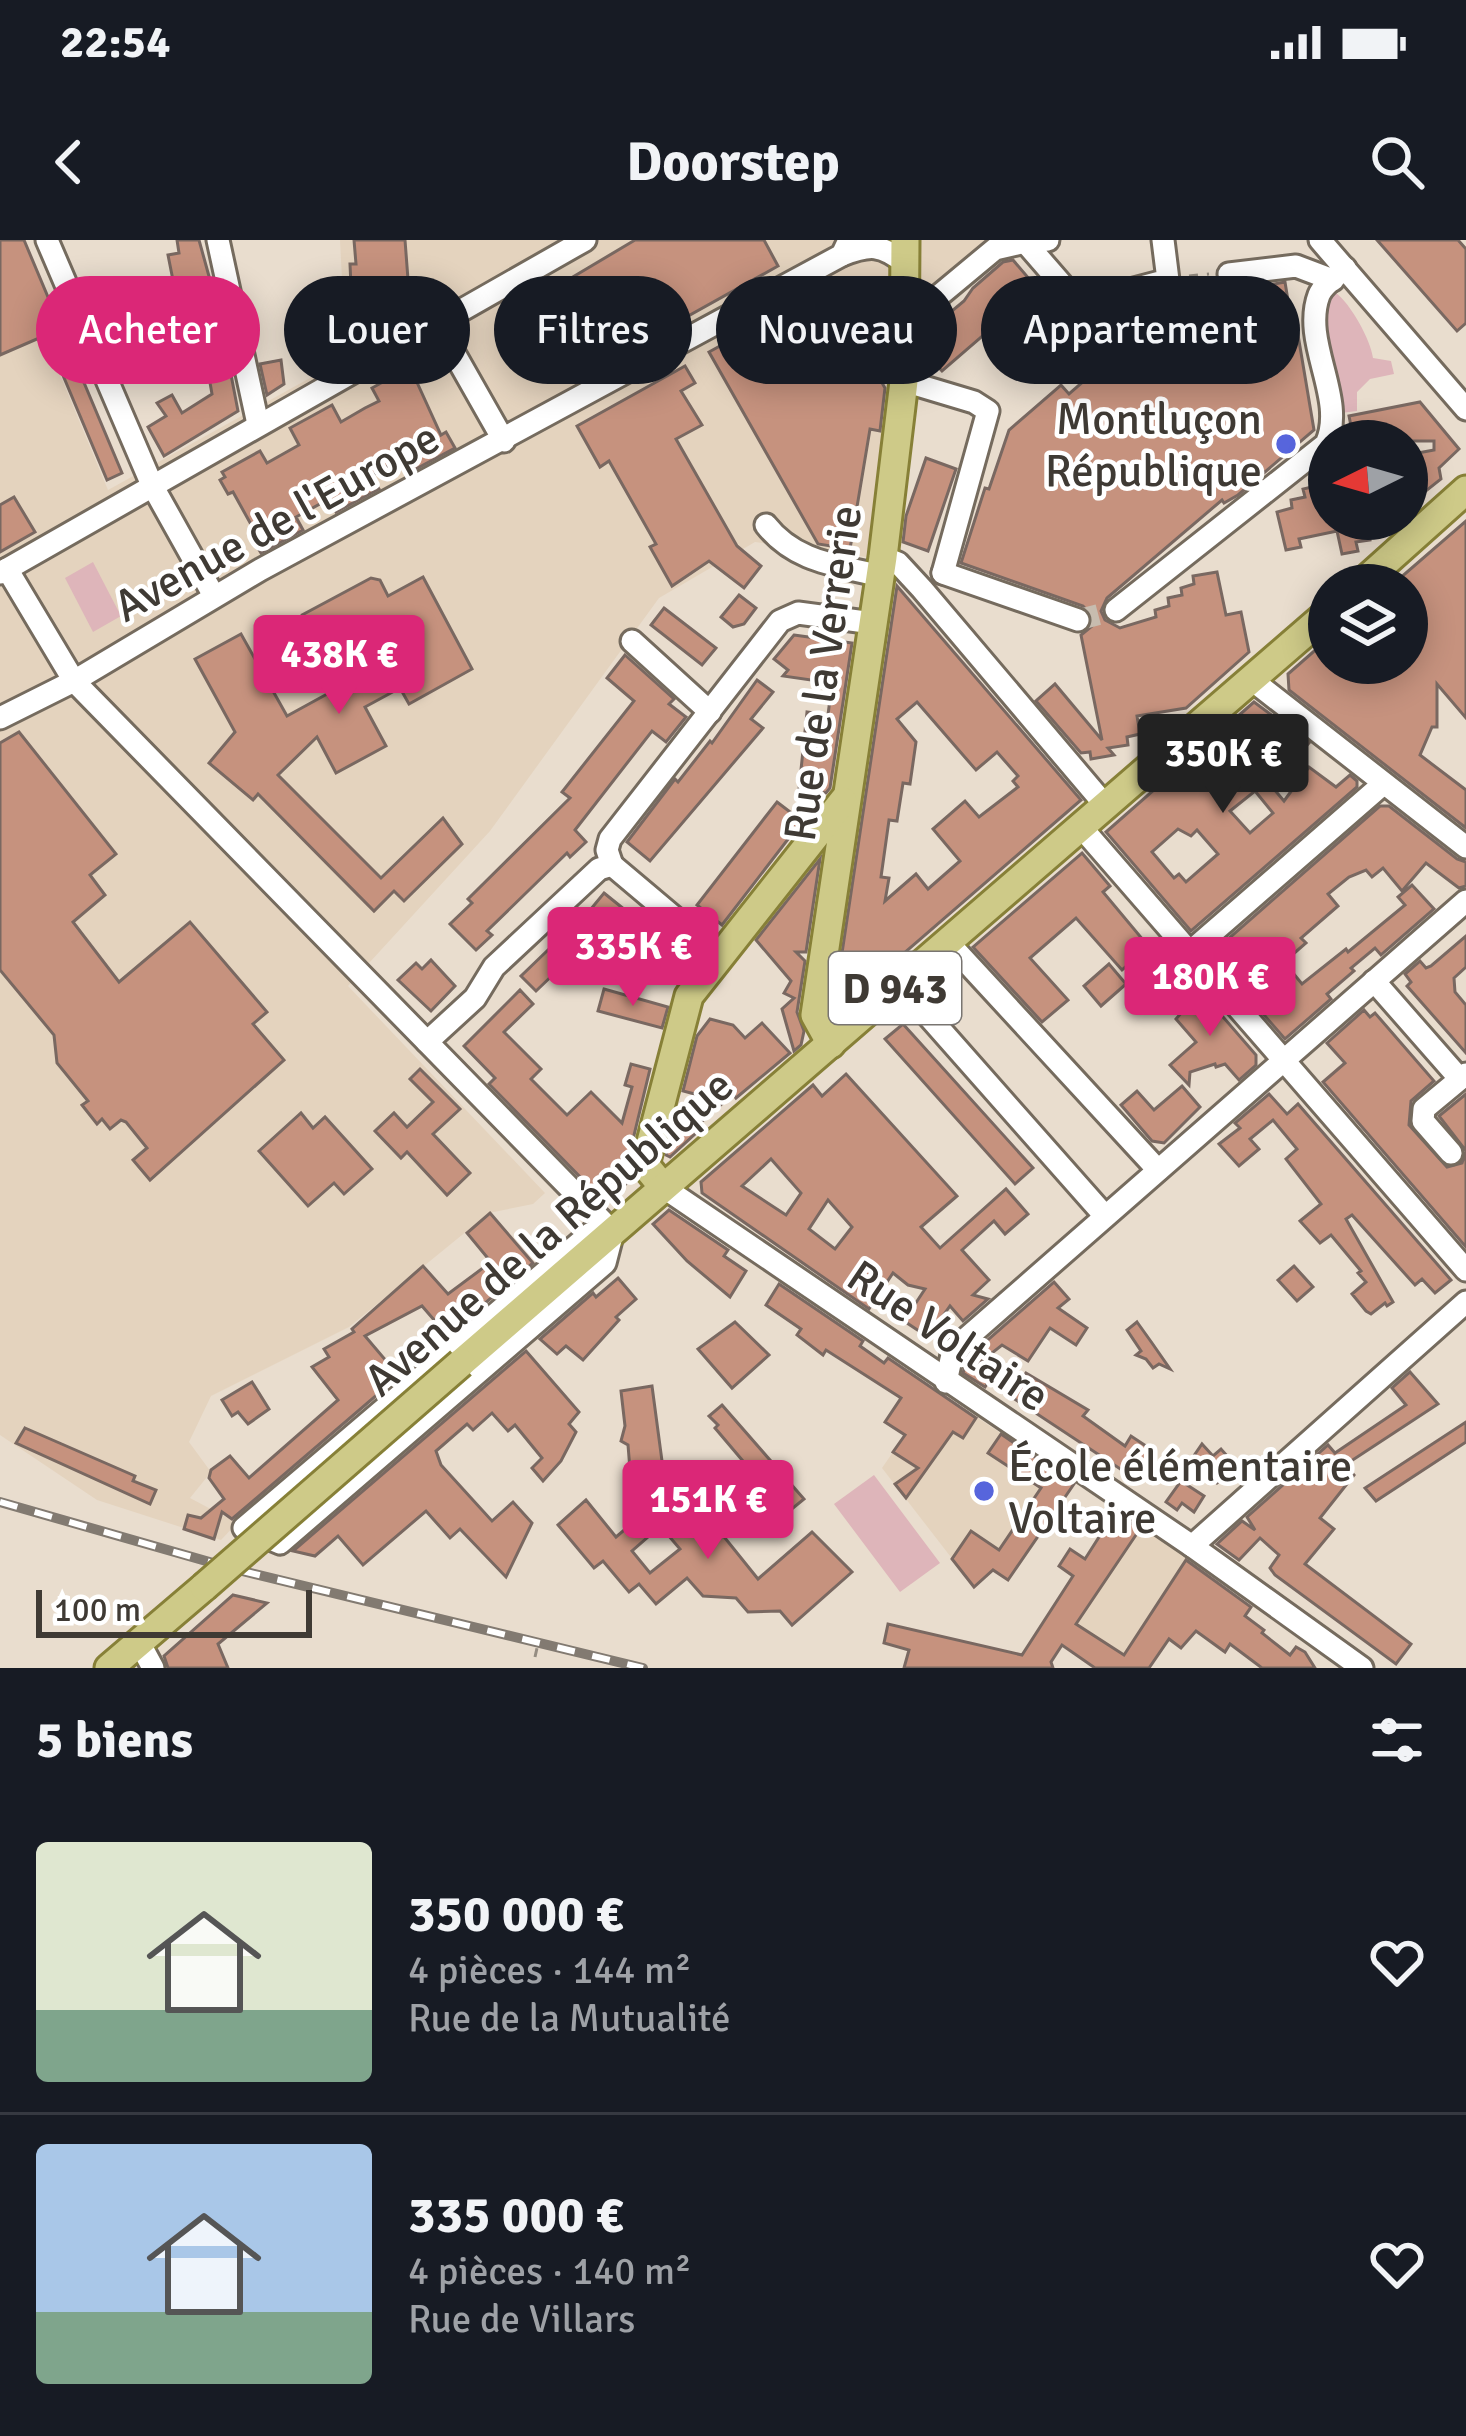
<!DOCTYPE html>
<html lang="fr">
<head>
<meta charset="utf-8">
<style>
  :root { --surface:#171b24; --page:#20242c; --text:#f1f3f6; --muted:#9ea1a6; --line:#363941; --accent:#db2777 }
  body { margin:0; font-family:Signika,sans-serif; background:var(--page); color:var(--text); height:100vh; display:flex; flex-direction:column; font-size:45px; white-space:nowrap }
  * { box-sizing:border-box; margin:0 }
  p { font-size:39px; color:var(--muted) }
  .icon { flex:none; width:66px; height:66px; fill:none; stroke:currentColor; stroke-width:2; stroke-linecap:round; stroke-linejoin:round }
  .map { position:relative; height:1428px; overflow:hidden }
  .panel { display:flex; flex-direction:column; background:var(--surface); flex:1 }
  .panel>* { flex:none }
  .top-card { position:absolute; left:36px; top:36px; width:1395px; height:108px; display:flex; gap:24px }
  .needle { width:78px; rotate:265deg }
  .fabs { position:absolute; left:1308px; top:180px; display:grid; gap:24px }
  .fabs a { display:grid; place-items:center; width:120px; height:120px; border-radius:50%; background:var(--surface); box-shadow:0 6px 30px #0003; font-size:60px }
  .scale { position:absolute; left:36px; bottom:30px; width:276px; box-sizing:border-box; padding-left:12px; border:6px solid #3f3a34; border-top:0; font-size:33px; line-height:42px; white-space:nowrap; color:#3f3a34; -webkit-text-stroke:9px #fff; paint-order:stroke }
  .price { position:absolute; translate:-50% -102px; padding:0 27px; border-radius:12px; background:var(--accent); color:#fff; font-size:39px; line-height:78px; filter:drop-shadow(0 3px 6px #0008) }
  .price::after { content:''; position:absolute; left:50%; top:72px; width:36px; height:27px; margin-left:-18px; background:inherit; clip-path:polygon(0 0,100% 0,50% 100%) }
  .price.on { background:#222; color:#fff }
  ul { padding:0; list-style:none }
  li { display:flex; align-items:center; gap:36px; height:300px; padding:0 36px }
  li+li { border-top:3px solid var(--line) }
  li span { display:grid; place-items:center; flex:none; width:336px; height:240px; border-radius:12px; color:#555 }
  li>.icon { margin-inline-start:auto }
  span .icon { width:144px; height:144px; fill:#fffc; stroke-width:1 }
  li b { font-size:51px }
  h2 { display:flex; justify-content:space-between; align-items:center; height:144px; padding:0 36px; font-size:51px }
  .tag { padding:0 42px; border-radius:54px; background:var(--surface); box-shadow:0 6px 30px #0003; font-size:42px; line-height:108px }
  .tag.on { background:var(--accent); color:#fff }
  .status { display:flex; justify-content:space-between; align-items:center; height:84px; padding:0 60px; background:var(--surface); direction:ltr }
  .status svg { height:33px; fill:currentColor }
  header { display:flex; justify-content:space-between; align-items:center; height:156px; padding:0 36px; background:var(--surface); font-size:54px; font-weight:800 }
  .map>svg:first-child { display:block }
  .built { fill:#e4d3be }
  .green { fill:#deb5ba }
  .building { fill:#c6927e; stroke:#796861; stroke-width:3; fill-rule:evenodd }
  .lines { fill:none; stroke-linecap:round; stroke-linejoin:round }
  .minor-tunnel { stroke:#c7bcaf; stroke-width:21; stroke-dasharray:21 10; stroke-linecap:butt }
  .minor-casing { stroke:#756b5e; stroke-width:27 }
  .major-casing { stroke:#878037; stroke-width:33 }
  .path { stroke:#958d82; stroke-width:3; stroke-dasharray:9 9; stroke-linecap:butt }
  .minor { stroke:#fff; stroke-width:21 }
  .major { stroke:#ceca88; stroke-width:27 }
  .rail-casing { stroke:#827a71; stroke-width:10 }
  .rail { stroke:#fff; stroke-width:6; stroke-dasharray:18; stroke-linecap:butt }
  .major-bridge-casing { stroke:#878037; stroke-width:33; stroke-linecap:butt }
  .major-bridge { stroke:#ceca88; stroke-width:27 }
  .poi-dot { fill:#5765dc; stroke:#fff; stroke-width:4.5 }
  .labels { text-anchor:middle; stroke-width:9; stroke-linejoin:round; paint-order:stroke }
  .shield { fill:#fff; stroke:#797571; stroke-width:3 }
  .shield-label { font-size:42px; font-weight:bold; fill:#3f3a34 }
  .poi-label { font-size:45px; fill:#3f3a34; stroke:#fff; text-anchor:end }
  .street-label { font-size:45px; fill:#3f3a34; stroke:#fff }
</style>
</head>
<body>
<div class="status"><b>22:54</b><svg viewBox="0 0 49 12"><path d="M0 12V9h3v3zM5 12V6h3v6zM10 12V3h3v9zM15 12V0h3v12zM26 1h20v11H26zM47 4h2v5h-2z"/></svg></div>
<header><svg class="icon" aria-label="back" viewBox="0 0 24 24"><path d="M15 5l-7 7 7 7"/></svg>Doorstep<svg class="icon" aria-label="search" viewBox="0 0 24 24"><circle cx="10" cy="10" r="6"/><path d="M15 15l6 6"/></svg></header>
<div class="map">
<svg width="1466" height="1428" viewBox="0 0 1466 1428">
  <rect width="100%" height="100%" fill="#e9ddce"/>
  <g class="built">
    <path d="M0,0H4L108,250L346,118L340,0H994L895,83L874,318L755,302L659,358L490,591L348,746L545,953L533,964L489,973L349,1087L211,1156L189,1202L211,1232L190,1258L237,1283L221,1300L97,1260L0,1195Z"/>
    <path d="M936,1150L1074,1242L1008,1340L993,1331L974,1347L882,1228Z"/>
    <path d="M1116,1270L1214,1336L1202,1355L1194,1393L1181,1408L1169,1400L1149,1428H1095L1063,1406L1052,1419L1029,1404L1073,1336L1059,1326L1070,1309L1085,1319Z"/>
  </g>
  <g class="green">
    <path d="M1336,53C1350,63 1371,100 1373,118L1391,121L1394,134L1370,139L1357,152V171L1341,173L1322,65L1325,58Z"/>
    <path d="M93,322L121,376L93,392L65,338Z"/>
    <path d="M874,1235L940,1323L900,1352L834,1264Z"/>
  </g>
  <g class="building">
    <path d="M0,0H24L122,233L107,240L46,95L0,115Z"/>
    <path d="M177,0H199L215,58L206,60L211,95L185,101L168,15L179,13Z"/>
    <path d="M354,0H405L411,79L354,112L350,24H356Z"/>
    <path d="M635,0H764L778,26L620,114L608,93L593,102L561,44Z"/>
    <path d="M1377,0H1458L1466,9V83L1457,91Z"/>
    <path d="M1013,20L1083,102L1049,132L1002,79L942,131L922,110V96L964,61L973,48L1003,22Z"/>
    <path d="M1285,42L1290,73L1297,89L1314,190L1238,255L1224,263L1222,260L1107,358L1101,371L1105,380L1120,388L1156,377L1155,370L1169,366L1168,358L1182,355L1181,348L1194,344L1193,336L1217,332L1226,375L1241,372L1249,412L1186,468L1137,476L1140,494L1127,497L1128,505L1108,508L1114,515L1091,519L1090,512L1081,513L1036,461L1055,444L1102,500L1081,395L1092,386V376L1083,366L961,323L985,248L989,249L1009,190L1061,145L1069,154L1100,127L1092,118L1144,74L1204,61L1203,57Z"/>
    <path d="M827,47L885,148L880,191L870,189L850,309L818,304L709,112Z"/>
    <path d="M114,49L117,57L129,55L134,81L131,82L142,109L133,112L137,121L123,129L109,95L100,52Z"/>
    <path d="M223,93L238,171L164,216L148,187L166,176L157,163L172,155L182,173L212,154L202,97Z"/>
    <path d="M281,120L284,144L267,155L260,124Z"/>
    <path d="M685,126L695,143L681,151L702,185L676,199L737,306L761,326L744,348L709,321L672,346L650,307L656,304L609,221L600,227L577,186Z"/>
    <path d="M410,127L441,195L446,192L455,208L412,231L404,217L371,236L379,249L336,272L329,259L296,277L303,290L261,313L253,300L258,297L233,252L228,254L220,240L225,237L222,232L260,211L267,223L299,205L290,188L332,165L341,182L365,168L379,161L372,148Z"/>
    <path d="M1420,162L1459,209L1439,228L1441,239L1407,266V215L1434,210V201H1354L1349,176Z"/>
    <path d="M926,218L956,229L928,311L903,302L906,276Z"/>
    <path d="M1329,243V279H1399L1400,285L1369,292L1370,300L1356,302L1358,311L1342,314L1337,291L1299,299L1301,307L1286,310L1277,272L1292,268L1291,260L1305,257L1303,249Z"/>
    <path d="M14,257L35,292L0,312V265Z"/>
    <path d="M1466,281V478L1437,444V487H1432L1420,515L1466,550V588L1289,450L1288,434L1329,398V423H1407V345H1392Z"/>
    <path d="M423,337L472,429L409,464L400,448L365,467L386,506L336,533L317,497L278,535L381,638L443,578L462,604L404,661L394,651L374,671L258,554L253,560L209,523L235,492L195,419L241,394L287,476L349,442L329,406L318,413L300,381L302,375L371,338L380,340L388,356Z"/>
    <path d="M897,346L1081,560L835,773L838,744L865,714L842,713ZM917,462L976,530L997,512L1018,536L1013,541L1018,547L979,577L965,561L933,589L960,621L928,649L916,634L885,661L889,638L881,637L889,580L897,581L903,543L910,544L916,502L897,479Z"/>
    <path d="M739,355L756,368L744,384L733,387L721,377Z"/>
    <path d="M664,368L716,408L702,425L651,385Z"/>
    <path d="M794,395L852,403L830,548L826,553L799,549L807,472L828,475L832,443L783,436L788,430L774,419Z"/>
    <path d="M625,415L674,459L669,464L686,477L666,502L652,491L575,590L586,602L570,617L567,613L487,691L492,695L476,710L450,684L472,663L468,659L570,558L562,552L634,461L607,438Z"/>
    <path d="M757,440L773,452L751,479L763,488L650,621L627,602L675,539L678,542L710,501L712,503Z"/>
    <path d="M1254,462L1309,503L1293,521L1286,515L1262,535L1284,561L1309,527L1336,547L1350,535L1357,541V547L1191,691L1106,592ZM1255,551L1273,573L1250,593L1230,571ZM1178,589L1191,596L1197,590L1218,614L1186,642L1179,634L1174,638L1152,612Z"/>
    <path d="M19,492L116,614L90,635L105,655L73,682L119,742L190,682L267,772L253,784L284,820L150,940L133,920L147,908L126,882L121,880L110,889L102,879L97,884L82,865L88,861L57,823L54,795L0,730V503Z"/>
    <path d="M777,562L802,581L722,685L697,665Z"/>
    <path d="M1380,566H1389L1457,619L1466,622V646L1459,648L1426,623L1402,651L1383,628L1372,637L1366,630L1349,637L1328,654L1338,666L1301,698L1306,703L1284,722L1302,744L1346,709L1348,712L1405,665L1398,657L1412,645L1434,669L1381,715L1375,708L1351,728L1354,731L1327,754L1331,759L1285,799L1211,714Z"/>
    <path d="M1082,613L1110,646L1103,652L1149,707L1122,730L1076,678L1030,718L1068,760L1042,782L973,707Z"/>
    <path d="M820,619L806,712H796L805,721L797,772L804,791L801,805L794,811L782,769L794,758L784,753L791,741L756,700Z"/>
    <path d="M604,653L692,724L678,740L607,683L536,751L521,736L575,684L577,686Z"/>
    <path d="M1466,696V727L1454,738L1455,752L1466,765V813L1407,746L1411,742L1405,734L1420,721L1426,728L1431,726Z"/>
    <path d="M431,720L455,746L431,771L398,740L416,723L422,729Z"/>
    <path d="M1109,724L1126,744L1101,766L1084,746Z"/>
    <path d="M1191,740L1256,815V825L1239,840L1225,824L1216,827L1215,824L1190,832L1189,845L1170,825L1196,802L1176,779L1189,764L1179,751Z"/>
    <path d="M604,749L668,767L662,788L598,771Z"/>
    <path d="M520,750L533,764L504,792L541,829L531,839L567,875L591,852L622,883L632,847L625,845L631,824L650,829L628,920L631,937L620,952L608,939L595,952L489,844L495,838L464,806Z"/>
    <path d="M1364,770L1370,777L1375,773L1434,841L1411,861L1409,885L1447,927L1462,923L1466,911L1439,876L1466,854V1007L1323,842L1345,823L1327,803Z"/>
    <path d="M710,779L733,785L745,798L762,783L790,813L736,858L733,854L693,889L696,893L670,917L666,915L675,880L706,857L683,851L697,796Z"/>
    <path d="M903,784L1033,928L1015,944L885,799Z"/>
    <path d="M420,829L460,869L433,894L470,933L447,955L407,912L401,918L375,891L394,873L407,887L433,862L410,839Z"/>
    <path d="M846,834L957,956L921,987L940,1008L1006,949L1028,974L1005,994L994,981L962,1010L989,1040L973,1055L988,1059L963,1081L950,1066L928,1097L904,1081L925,1049L908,1045L893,1033L869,1069L702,953L701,942L813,845L822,856ZM771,919L801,953L786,975L742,946ZM828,960L852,987L835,1009L809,989Z"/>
    <path d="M1182,846L1200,867L1164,903L1152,901L1121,865L1137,851L1154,870Z"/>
    <path d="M1269,854L1287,874L1298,864L1451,1040L1435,1053L1422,1039L1415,1045L1352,975L1346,979L1393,1062L1387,1066L1385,1063L1371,1074L1366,1071L1352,1054L1366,1042L1358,1033L1361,1031L1331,995L1320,1003L1300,981L1321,964L1286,919L1297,909L1273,880L1250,899L1259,909L1239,926L1219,904L1240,888L1235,883Z"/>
    <path d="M301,873L313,888L325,877L372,929L344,954L334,943L308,966L259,911Z"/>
    <path d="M669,970L728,1010L724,1016L746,1031L730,1057L687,1021L653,984Z"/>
    <path d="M490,973L533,1023L447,1095L422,1066L365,1096L399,1136L232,1279L222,1272L214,1299L184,1289L188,1275L201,1278L224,1259L209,1238L211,1230L230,1216L249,1238L338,1160L312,1127L329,1117L324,1109L354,1092L352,1089L423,1026L448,1054L491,1022L467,993Z"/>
    <path d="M1294,1026L1313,1047L1297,1061L1278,1040Z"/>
    <path d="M618,1038L636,1059L616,1077L619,1080L583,1120L566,1106L557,1114L540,1099L593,1053L596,1057Z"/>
    <path d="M1054,1042L1069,1059L1058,1068L1087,1088L1076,1105L1050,1088L1028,1121L1002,1105L978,1124L994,1134L985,1147L963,1133L967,1118Z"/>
    <path d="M779,1044L863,1101L860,1106L884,1123L888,1118L976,1178L963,1198L953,1192L906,1258L895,1244L918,1228L893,1212L905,1195L885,1182L901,1158L826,1110L823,1115L797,1095L801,1089L766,1065Z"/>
    <path d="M735,1082L769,1115L732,1148L698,1109Z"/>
    <path d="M1137,1082L1152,1103L1170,1129L1159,1124L1153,1128L1146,1119L1136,1115L1141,1111L1127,1090Z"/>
    <path d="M526,1111L579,1172L569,1184L576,1192L561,1221L543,1241L532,1228L542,1218L515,1185L508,1191L492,1173L473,1190L467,1184L436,1211L441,1225L492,1281L513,1262L532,1283L506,1337L460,1289L450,1298L426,1271L363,1325L338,1296L315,1316L293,1311Z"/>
    <path d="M1410,1132L1438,1164L1345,1225L1354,1235L1320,1278L1334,1289L1305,1324L1411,1404L1396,1424L1275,1335L1270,1328L1279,1315L1260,1298L1239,1320L1217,1304L1242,1281L1255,1290L1247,1277L1328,1205L1335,1213L1406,1165L1392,1148Z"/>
    <path d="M1026,1133L1088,1170L1083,1176L1125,1206L1131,1196L1155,1212L1137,1240L1010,1156Z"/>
    <path d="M252,1142L269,1169L248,1184L238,1172L232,1176L222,1160Z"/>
    <path d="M652,1146L664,1236L631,1242L628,1205L621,1201L625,1186L621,1151Z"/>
    <path d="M722,1165L804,1259L787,1273L715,1188L718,1185L709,1176Z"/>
    <path d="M1466,1182V1202L1376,1261L1365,1248Z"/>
    <path d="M25,1188L135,1236L133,1241L156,1250L150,1264L16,1203Z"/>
    <path d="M1001,1194L1074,1244L1008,1340L993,1330L974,1347L952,1319L971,1291L999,1310L1041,1248L988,1213Z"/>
    <path d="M1202,1204L1213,1216L1221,1209L1237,1227L1217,1243L1193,1217Z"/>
    <path d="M1181,1241L1204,1256L1194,1272L1182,1263L1177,1270L1166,1262Z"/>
    <path d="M688,1252L758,1339L812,1292L852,1332L792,1385L780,1371L748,1372L736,1358L703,1356L687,1338L656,1364L639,1344L629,1352L603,1321L594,1328L558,1285L586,1260L616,1297L636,1280L649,1296L632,1311L650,1333L680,1309L656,1281Z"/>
    <path d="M1115,1272L1140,1289L1076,1384L1124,1415L1186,1320L1251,1367L1245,1376L1264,1390L1262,1393L1290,1415L1296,1407L1305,1412L1315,1428H1262L1230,1404L1225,1412L1196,1391L1181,1408L1169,1399L1149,1428H1095L1062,1405L1051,1422L1053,1428H904L909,1410L884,1403L888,1384L1022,1415L1073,1336L1059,1326L1070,1309L1085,1319Z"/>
    <path d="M233,1355L267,1363L218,1404L228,1428H168L164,1416Z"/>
  </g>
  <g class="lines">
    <path class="minor-tunnel" d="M1078,380L1116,370"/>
    <defs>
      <g id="minor">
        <path d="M47,0L152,245L214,356"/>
        <path d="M218,0L258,184"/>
        <path d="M1048,0L1025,2L1091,78L1126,51L1168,40L1163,0"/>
        <path d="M1320,0L1466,169"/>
        <path d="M842,15C870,4 881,4 905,23"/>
        <path d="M1229,34L1296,26L1333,40"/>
        <path d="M437,83L504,201"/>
        <path d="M906,83L995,9L1025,2"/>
        <path d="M904,141L974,162L988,171L943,333"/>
        <path d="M766,285C795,322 837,325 880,336"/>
        <path d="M883,317L898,323L922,349L1105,565"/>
        <path d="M7,329L74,441L613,992"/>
        <path d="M0,333L585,0"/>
        <path d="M943,333L1078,380"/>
        <path d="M1116,370L1326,204C1347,158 1301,103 1319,55C1323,45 1337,36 1345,28"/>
        <path d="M632,401L710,472"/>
        <path d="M1252,440L1466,607"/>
        <path d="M0,478L74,441L260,330L842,15L849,0"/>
        <path d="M1081,587L1466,1030"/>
        <path d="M612,625L607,610L610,599L780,381L798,373L873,383"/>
        <path d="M612,625L720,716"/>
        <path d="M947,701L1158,930"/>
        <path d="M1190,712L1383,544"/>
        <path d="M1374,741L1460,839L1466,834"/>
        <path d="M900,744L1105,976"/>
        <path d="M427,802L475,758L494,727L599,629L612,625"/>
        <path d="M1451,913L1423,881L1424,869L1460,839"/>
        <path d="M663,947L1192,1306L1362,1428"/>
        <path d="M613,992L605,1023L280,1303L244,1288L591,993Z"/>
        <path d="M946,1142L953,1110L1466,661"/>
        <path d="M1192,1306L1466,1062"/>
        <path d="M139,1402L153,1428"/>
      </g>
      <g id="major">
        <path d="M1360,345L1466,250"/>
        <path d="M831,804L815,775L883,317L904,141L905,0"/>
        <path d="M663,947L645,925L689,756L843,561"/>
        <path d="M461,1123L1329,372"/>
        <path d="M109,1428L204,1347"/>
      </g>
    </defs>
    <use href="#minor" class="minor-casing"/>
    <use href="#major" class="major-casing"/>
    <g class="path">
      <path d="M1189,36L1209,34"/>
      <path d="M535,1417L539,1399"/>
    </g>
    <use href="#minor" class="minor"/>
    <use href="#major" class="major"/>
    <defs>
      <path id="rail" d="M0,1262L234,1329L643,1428"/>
    </defs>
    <use href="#rail" class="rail-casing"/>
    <use href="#rail" class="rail"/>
    <defs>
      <path id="major-bridge" d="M204,1347L461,1123"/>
    </defs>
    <use href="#major-bridge" class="major-bridge-casing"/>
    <use href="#major-bridge" class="major-bridge"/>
  </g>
  <g class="poi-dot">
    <circle cx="1286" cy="204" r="12"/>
    <circle cx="984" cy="1251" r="12"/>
  </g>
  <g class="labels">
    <rect class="shield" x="829" y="712" width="132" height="72" rx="9"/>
    <g class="shield-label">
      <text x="895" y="763">D 943</text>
    </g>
    <g class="poi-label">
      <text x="1262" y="194">Montluçon<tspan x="1262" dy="52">République</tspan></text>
      <text x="1008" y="1241" text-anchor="start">École élémentaire<tspan x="1008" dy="52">Voltaire</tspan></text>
    </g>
    <g class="street-label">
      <text transform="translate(276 281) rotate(-29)" y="16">Avenue de l'Europe</text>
      <text transform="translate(822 433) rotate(-82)" y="16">Rue de la Verrerie</text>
      <text transform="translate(548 992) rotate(-41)" y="16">Avenue de la République</text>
      <text transform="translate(949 1095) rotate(34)" y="16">Rue Voltaire</text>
    </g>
  </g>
</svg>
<div class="fabs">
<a><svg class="needle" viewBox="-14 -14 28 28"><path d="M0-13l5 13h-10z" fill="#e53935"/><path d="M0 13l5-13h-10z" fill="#9ea1a6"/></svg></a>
<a><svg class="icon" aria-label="layers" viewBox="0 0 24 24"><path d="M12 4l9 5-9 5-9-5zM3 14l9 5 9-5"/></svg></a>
</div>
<div class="scale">100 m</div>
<b class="price" style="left:339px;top:477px">438K €</b>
<b class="price on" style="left:1223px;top:576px">350K €</b>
<b class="price" style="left:633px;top:769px">335K €</b>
<b class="price" style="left:1210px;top:799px">180K €</b>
<b class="price" style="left:708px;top:1322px">151K €</b>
<div class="top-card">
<a class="tag on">Acheter</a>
<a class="tag">Louer</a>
<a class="tag">Filtres</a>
<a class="tag">Nouveau</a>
<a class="tag">Appartement</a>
</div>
</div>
<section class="panel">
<h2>5 biens<svg class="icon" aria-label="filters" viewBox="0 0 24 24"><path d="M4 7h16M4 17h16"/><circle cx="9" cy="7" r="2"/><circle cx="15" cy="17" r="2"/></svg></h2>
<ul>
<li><span style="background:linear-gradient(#dfe7d0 70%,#7fa58c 0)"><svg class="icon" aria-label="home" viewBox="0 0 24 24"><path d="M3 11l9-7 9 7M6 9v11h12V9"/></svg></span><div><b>350 000 €</b><p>4 pièces · 144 m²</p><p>Rue de la Mutualité</p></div><svg class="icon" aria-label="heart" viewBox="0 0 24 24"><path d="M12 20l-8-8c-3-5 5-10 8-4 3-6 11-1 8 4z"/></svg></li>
<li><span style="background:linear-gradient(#a9c7e8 70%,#7fa58c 0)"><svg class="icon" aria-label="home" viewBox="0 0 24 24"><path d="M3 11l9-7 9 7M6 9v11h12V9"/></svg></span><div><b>335 000 €</b><p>4 pièces · 140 m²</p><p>Rue de Villars</p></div><svg class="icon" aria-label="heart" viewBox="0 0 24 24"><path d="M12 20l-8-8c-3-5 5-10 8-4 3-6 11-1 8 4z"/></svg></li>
</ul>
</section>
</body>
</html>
